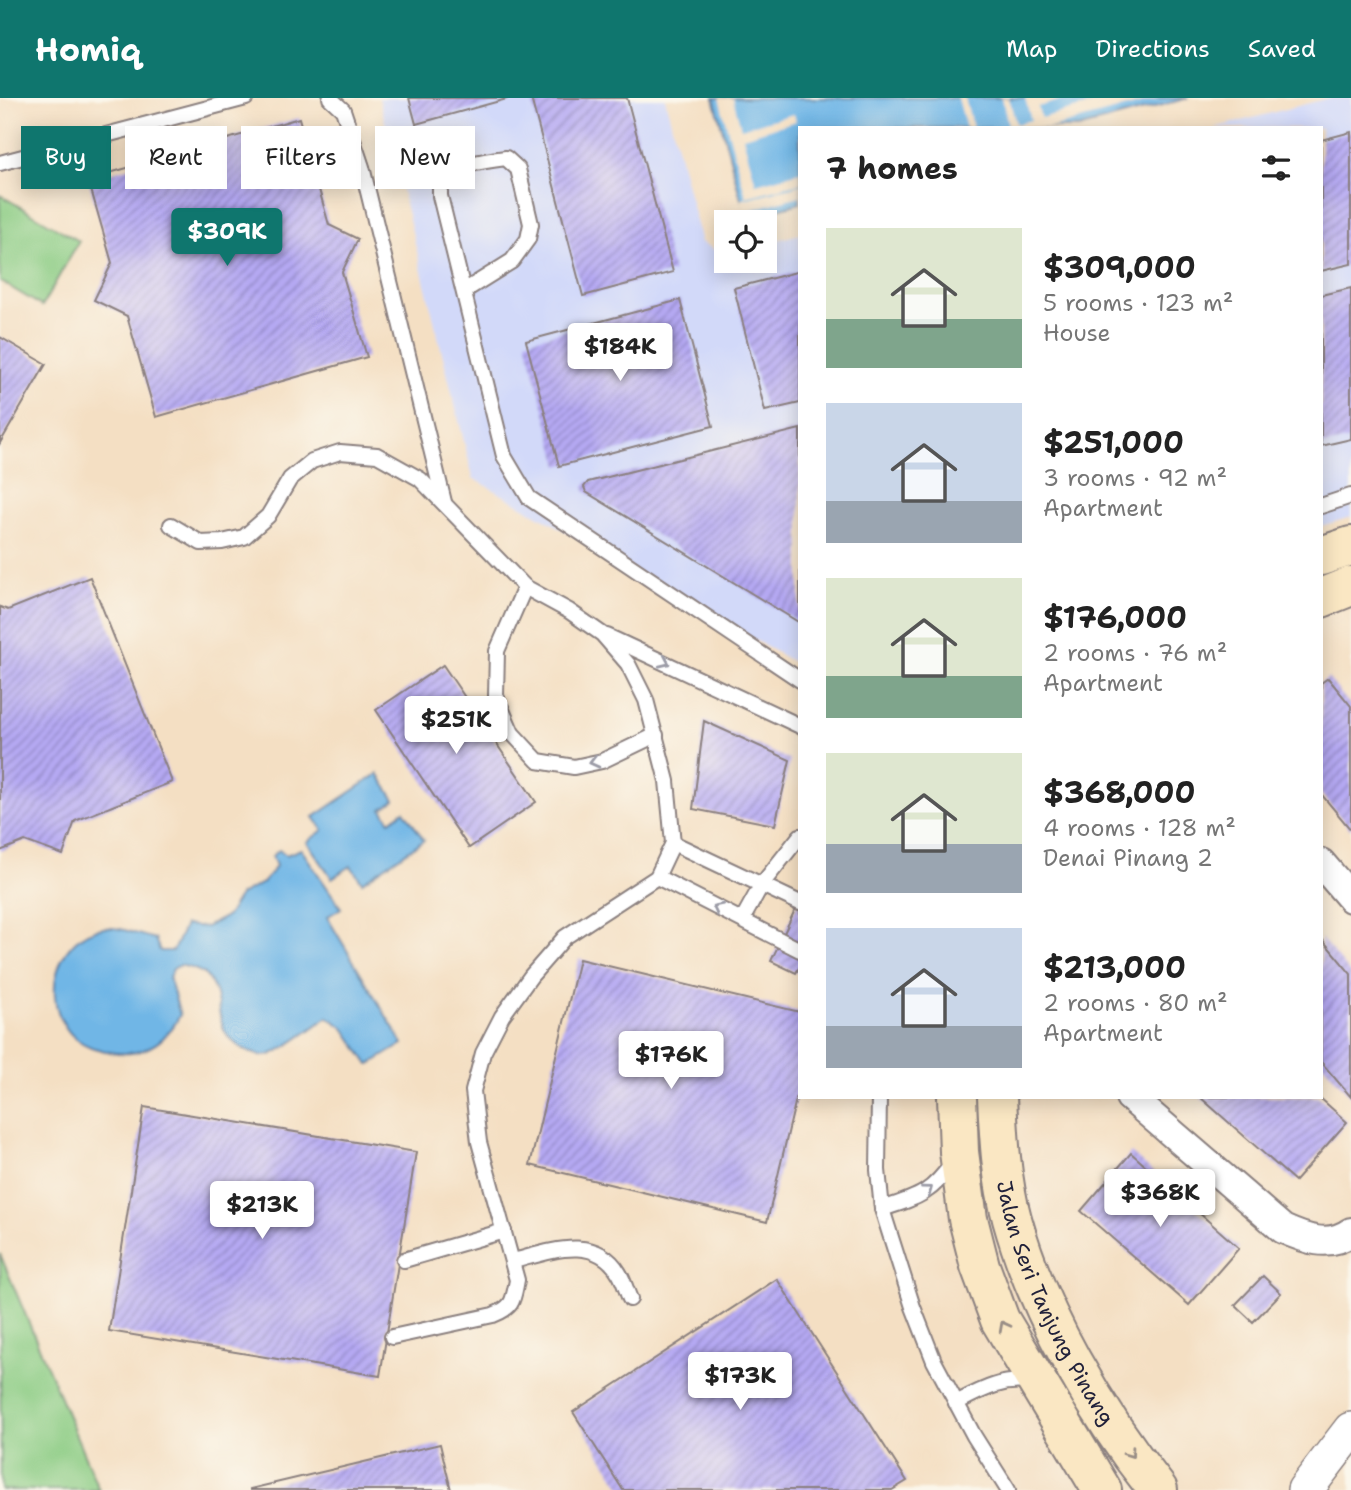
<!DOCTYPE html>
<html lang="en">
<head>
<meta charset="utf-8">
<style>
  :root { --surface:#fff; --page:#f6f6f6; --text:#222; --muted:#767676; --accent:#0f766e }
  body { margin:0; font-family:"Shantell Sans",sans-serif; background:var(--page); color:var(--text); height:100vh; display:flex; flex-direction:column; font-size:26px; white-space:nowrap }
  * { box-sizing:border-box; margin:0 }
  p { font-size:23px; color:var(--muted) }
  .icon { flex:none; width:38px; height:38px; fill:none; stroke:currentColor; stroke-width:2; stroke-linecap:round; stroke-linejoin:round }
  .map { position:relative; flex:1; overflow:hidden }
  .details { position:absolute; left:798px; top:28px; width:525px; height:973px; display:flex; flex-direction:column; background:var(--surface); border-radius:0px; box-shadow:0 4px 18px #0003 }
  .details>* { flex:none }
  .guide { position:absolute; left:21px; top:28px; width:665px; height:63px; display:flex; gap:14px }
  .tools { position:absolute; left:714px; top:112px; display:grid; gap:14px }
  .tools a { display:grid; place-items:center; width:63px; height:63px; border-radius:0px; background:var(--surface); box-shadow:0 4px 18px #0003; font-size:35px }
  .price { position:absolute; translate:-50% -60px; padding:0 16px; border-radius:7px; background:#fff; color:#222; font-size:23px; line-height:46px; filter:drop-shadow(0 2px 4px #0008) }
  .price::after { content:''; position:absolute; left:50%; top:42px; width:21px; height:16px; margin-left:-10px; background:inherit; clip-path:polygon(0 0,100% 0,50% 100%) }
  .price.active { background:var(--accent); color:#fff }
  ul { padding:0; list-style:none }
  li { display:flex; align-items:center; gap:21px; height:175px; padding:0 28px }
  li span { display:grid; place-items:center; flex:none; width:196px; height:140px; border-radius:0px; color:#555 }
  li>.icon { margin-inline-start:auto }
  span .icon { width:84px; height:84px; fill:#fffc; stroke-width:1 }
  li b { font-size:30px }
  h2 { display:flex; justify-content:space-between; align-items:center; height:84px; padding:0 28px; font-size:30px }
  .chip { padding:0 24px; border-radius:0px; background:var(--surface); box-shadow:0 4px 18px #0003; font-size:24px; line-height:63px }
  .chip.active { background:var(--accent); color:#fff }
  header { display:flex; align-items:center; gap:42px; box-sizing:border-box; height:98px; padding:0 35px; background:var(--accent); color:#fff }
  header strong { font-size:33px }
  nav { display:flex; gap:38px; margin-inline-start:auto; font-size:24px }
  .map>svg:first-child { display:block }
  .built { fill:#d2d9f9 }
  .grass { fill:#8ccc84; stroke:#577760; stroke-width:2 }
  .water { fill:#6fb6e6; stroke:#486c90; stroke-width:2 }
  .pier { fill:#f4dfc3 }
  .building { fill:url(#building-hatch) }
  .lines { fill:none; stroke-linecap:round; stroke-linejoin:round }
  .service-casing { stroke:#8b807f; stroke-width:18 }
  .minor-casing { stroke:#8b807f; stroke-width:32 }
  .tertiary-casing { stroke:#8b807f; stroke-width:38 }
  .secondary-casing { stroke:#8b807f; stroke-width:42 }
  .service { stroke:#fff; stroke-width:14 }
  .minor { stroke:#fff; stroke-width:28 }
  .tertiary { stroke:#fff; stroke-width:35 }
  .secondary { stroke:#fae7c3; stroke-width:38 }
  .oneway { stroke:#9c9ca7 }
  .oneway2 { stroke:#998e86 }
  .labels { text-anchor:middle; stroke-width:5; stroke-linejoin:round; paint-order:stroke }
  .street-label { font-size:21px; fill:#22223b; stroke:#fbf7ec }
</style>
</head>
<body>
<header>
<strong>Homiq</strong>
<nav><a>Map</a><a>Directions</a><a>Saved</a></nav>
</header>
<div class="map">
<svg width="1351" height="1392" viewBox="0 0 1351 1392">
  <defs>
    <pattern id="building-hatch" width="6" height="6" patternUnits="userSpaceOnUse" patternTransform="scale(1.75)"><rect width="6" height="6" fill="#b5a9f3"/><path d="M-1 1l2-2M0 6l6-6M5 7l2-2" fill="none" stroke="#9389c6"/></pattern>
  </defs>
  <rect width="100%" height="100%" fill="#fbf7ec"/>
  <filter id="ink" filterUnits="userSpaceOnUse"><feTurbulence type="fractalNoise" baseFrequency=".0143" numOctaves="2"/><feDisplacementMap in="SourceGraphic" scale="14" xChannelSelector="R" yChannelSelector="G"/><feConvolveMatrix kernelMatrix="1 2 1 2 8 2 1 2 1" color-interpolation-filters="sRGB"/></filter>
  <filter id="wash" filterUnits="userSpaceOnUse"><feTurbulence type="fractalNoise" baseFrequency=".00686" numOctaves="4" result="noise"/><feDisplacementMap in="SourceGraphic" scale="28" xChannelSelector="R" yChannelSelector="G"/><feGaussianBlur stdDeviation="1.57" result="paint"/><feColorMatrix in="noise" values="0 0 0 0 0 0 0 0 0 0 0 0 0 0 0 0 0 1.4 0 .05"/><feComposite in="paint" operator="in"/></filter>
  <g filter="url(#wash)">
    <rect width="100%" height="100%" fill="#f4dfc3"/>
    <g class="built">
      <path d="M379,0H665L701,144L722,156L726,155V163H765V145L800,136V568L473,380Z"/>
      <path d="M1329,0H1351V419L1321,428V30H1214Z"/>
    </g>
    <g class="grass">
      <path d="M0,97L79,143L42,208L0,183Z"/>
      <path d="M0,1156L99,1392H1Z"/>
    </g>
    <g class="water">
      <path d="M714,0H1188L1078,30H800V105L746,120Z"/>
      <path d="M378,676L395,702L382,711L390,723L404,713L424,742L362,784L351,768L332,780L307,744L323,732L314,719Z"/>
      <path d="M301,751L341,810L327,819L403,946L369,967L344,930L328,919C316,927 280,955 269,957C262,959 254,956 248,953C206,933 229,902 205,877C199,871 188,869 180,867L173,871L169,879L180,917C162,952 132,963 95,950C83,947 71,939 65,928C42,894 59,837 103,830C120,828 138,837 155,841L160,853H173L185,827L206,829L227,818L240,797L264,784L276,768L272,758L279,752L286,757Z"/>
    </g>
    <g class="pier">
      <path d="M719,0H733L741,30L794,16L796,23L743,39L756,86L800,74V85L746,99Z"/>
      <path d="M958,0H965L973,30H966Z"/>
      <path d="M1002,0H1009L1016,26L1031,22L1025,0H1069L1038,9L1041,20L1114,0H1160L1051,30H1002L1008,27Z"/>
      <path d="M800,87V98L743,114L740,102Z"/>
    </g>
    <g id="blocks">
      <g class="building">
        <path d="M409,0H507V1L416,26Z"/>
        <path d="M531,0H627L673,174L583,198Z"/>
        <path d="M299,20L329,127L358,141L342,174L367,259L156,319L127,218L94,202L112,165L88,81L163,60L168,49L180,55Z"/>
        <path d="M1351,34V166L1321,173V42Z"/>
        <path d="M800,173V305L765,313L734,190Z"/>
        <path d="M1351,190V341L1321,348V197Z"/>
        <path d="M680,202L713,328L559,368L526,243Z"/>
        <path d="M0,239L46,266L0,345Z"/>
        <path d="M800,331V525L586,394L584,389L588,384Z"/>
        <path d="M90,479L172,684L75,723L63,757L25,743L0,753V509L8,512Z"/>
        <path d="M443,567L536,704L469,750L376,612Z"/>
        <path d="M1328,580L1351,608V732L1321,696V585Z"/>
        <path d="M704,623L790,662L775,727L693,711Z"/>
        <path d="M800,801V868L796,875L771,863Z"/>
        <path d="M1321,840L1351,876V999L1321,964Z"/>
        <path d="M579,861L800,914V984L767,1124L530,1067Z"/>
        <path d="M1200,999H1319L1347,1024L1295,1083Z"/>
        <path d="M144,1009L416,1054L380,1278L109,1233Z"/>
        <path d="M1131,1055L1239,1150L1189,1207L1081,1113Z"/>
        <path d="M1263,1178L1281,1195L1253,1224L1235,1207Z"/>
        <path d="M777,1181L907,1383L892,1392H623L573,1314Z"/>
        <path d="M440,1346L451,1392H250V1391Z"/>
      </g>
    </g>
  </g>
  <g filter="url(#ink)">
    <use href="#blocks" fill-opacity="0" stroke="#8b807f" stroke-width="2"/>
    <g class="lines">
      <defs>
        <g id="service">
          <path d="M330,0L343,12L362,69L444,404"/>
          <path d="M0,65L246,0"/>
          <path d="M464,193L512,163L528,141L531,126L518,71L506,60C482,63 458,66 440,82V98L504,358L529,400L800,582"/>
          <path d="M1321,408L1351,398"/>
          <path d="M171,427L201,445L222,444L244,439L268,418L290,381L312,363L340,354L377,357L420,381L525,489L569,513L602,536L628,566L646,602L667,683L673,745L657,779L565,839L531,878L502,918L483,955L473,993L479,1044L517,1182C513,1202 514,1209 493,1217L392,1239"/>
          <path d="M525,489L497,553L496,598L512,635L538,663L574,669L602,663L656,637"/>
          <path d="M607,538L800,628"/>
          <path d="M673,745L800,805"/>
          <path d="M657,779L800,852"/>
          <path d="M742,822L762,786L800,738"/>
          <path d="M879,999L878,1072L882,1111L913,1209L934,1263L974,1338L1008,1392"/>
          <path d="M882,1111C919,1099 931,1096 954,1063"/>
          <path d="M404,1162L504,1133"/>
          <path d="M513,1163C549,1154 595,1135 619,1175C624,1183 626,1192 630,1201"/>
          <path d="M956,1305C981,1292 1004,1279 1033,1285"/>
        </g>
        <g id="minor">
          <path d="M1321,765L1351,800"/>
          <path d="M1130,999L1283,1131C1305,1141 1329,1150 1351,1134"/>
        </g>
        <path id="tertiary" d="M1305,1392L1351,1332"/>
        <g id="secondary">
          <path d="M1321,458L1351,448"/>
          <path d="M1321,500L1351,488"/>
          <path d="M957,999L959,1054L968,1121L980,1168L1000,1222L1102,1392"/>
          <path id="s1" d="M997,999C999,1040 1001,1081 1012,1121C1038,1215 1097,1316 1158,1392"/>
        </g>
      </defs>
      <use href="#service" class="service-casing"/>
      <use href="#minor" class="minor-casing"/>
      <use href="#tertiary" class="tertiary-casing"/>
      <use href="#secondary" class="secondary-casing"/>
      <use href="#service" class="service"/>
      <use href="#minor" class="minor"/>
      <use href="#tertiary" class="tertiary"/>
      <use href="#secondary" class="secondary"/>
    </g>
    <defs><path id="oneway-chevron" d="M-2-3.5L2.5 0L-2 3.5" fill="none" stroke-width="1.6" stroke-linecap="round" stroke-linejoin="round" transform="scale(1.75)"/></defs>
    <g class="oneway">
      <use href="#oneway-chevron" transform="translate(665 564) rotate(24)"/>
      <use href="#oneway-chevron" transform="translate(594 664) rotate(166)"/>
      <use href="#oneway-chevron" transform="translate(717 810) rotate(-153)"/>
      <use href="#oneway-chevron" transform="translate(928 1092) rotate(-37)"/>
    </g>
    <g class="oneway2">
      <use href="#oneway-chevron" transform="translate(1004 1228) rotate(-118)"/>
      <use href="#oneway-chevron" transform="translate(1130 1355) rotate(54)"/>
    </g>
  </g>
  <g class="labels">
    <g class="street-label">
      <text dy="7" stroke="none"><textPath href="#s1" startOffset="217">Jalan Seri Tanjung Pinang</textPath></text>
    </g>
  </g>
</svg>
<div class="tools">
<a><svg class="icon" aria-label="locate" viewBox="0 0 24 24"><circle cx="12" cy="12" r="6"/><path d="M12 2v4M12 18v4M2 12h4M18 12h4"/></svg></a>
</div>
<b class="price active" style="left:227px;top:170px">$309K</b>
<b class="price" style="left:620px;top:285px">$184K</b>
<b class="price" style="left:456px;top:658px">$251K</b>
<b class="price" style="left:671px;top:993px">$176K</b>
<b class="price" style="left:1160px;top:1131px">$368K</b>
<b class="price" style="left:262px;top:1143px">$213K</b>
<b class="price" style="left:740px;top:1314px">$173K</b>
<div class="guide">
<a class="chip active">Buy</a>
<a class="chip">Rent</a>
<a class="chip">Filters</a>
<a class="chip">New</a>
</div>
<section class="details">
<h2>7 homes<svg class="icon" aria-label="filters" viewBox="0 0 24 24"><path d="M4 7h16M4 17h16"/><circle cx="9" cy="7" r="2"/><circle cx="15" cy="17" r="2"/></svg></h2>
<ul>
<li><span style="background:linear-gradient(#dfe7d0 65%,#7fa58c 0)"><svg class="icon" aria-label="home" viewBox="0 0 24 24"><path d="M3 11l9-7 9 7M6 9v11h12V9"/></svg></span><div><b>$309,000</b><p>5 rooms · 123 m²</p><p>House</p></div></li>
<li><span style="background:linear-gradient(#c9d6e8 70%,#9aa5b1 0)"><svg class="icon" aria-label="home" viewBox="0 0 24 24"><path d="M3 11l9-7 9 7M6 9v11h12V9"/></svg></span><div><b>$251,000</b><p>3 rooms · 92 m²</p><p>Apartment</p></div></li>
<li><span style="background:linear-gradient(#dfe7d0 70%,#7fa58c 0)"><svg class="icon" aria-label="home" viewBox="0 0 24 24"><path d="M3 11l9-7 9 7M6 9v11h12V9"/></svg></span><div><b>$176,000</b><p>2 rooms · 76 m²</p><p>Apartment</p></div></li>
<li><span style="background:linear-gradient(#dfe7d0 65%,#9aa5b1 0)"><svg class="icon" aria-label="home" viewBox="0 0 24 24"><path d="M3 11l9-7 9 7M6 9v11h12V9"/></svg></span><div><b>$368,000</b><p>4 rooms · 128 m²</p><p>Denai Pinang 2</p></div></li>
<li><span style="background:linear-gradient(#c9d6e8 70%,#9aa5b1 0)"><svg class="icon" aria-label="home" viewBox="0 0 24 24"><path d="M3 11l9-7 9 7M6 9v11h12V9"/></svg></span><div><b>$213,000</b><p>2 rooms · 80 m²</p><p>Apartment</p></div></li>
</ul>
</section>
</div>
</body>
</html>
